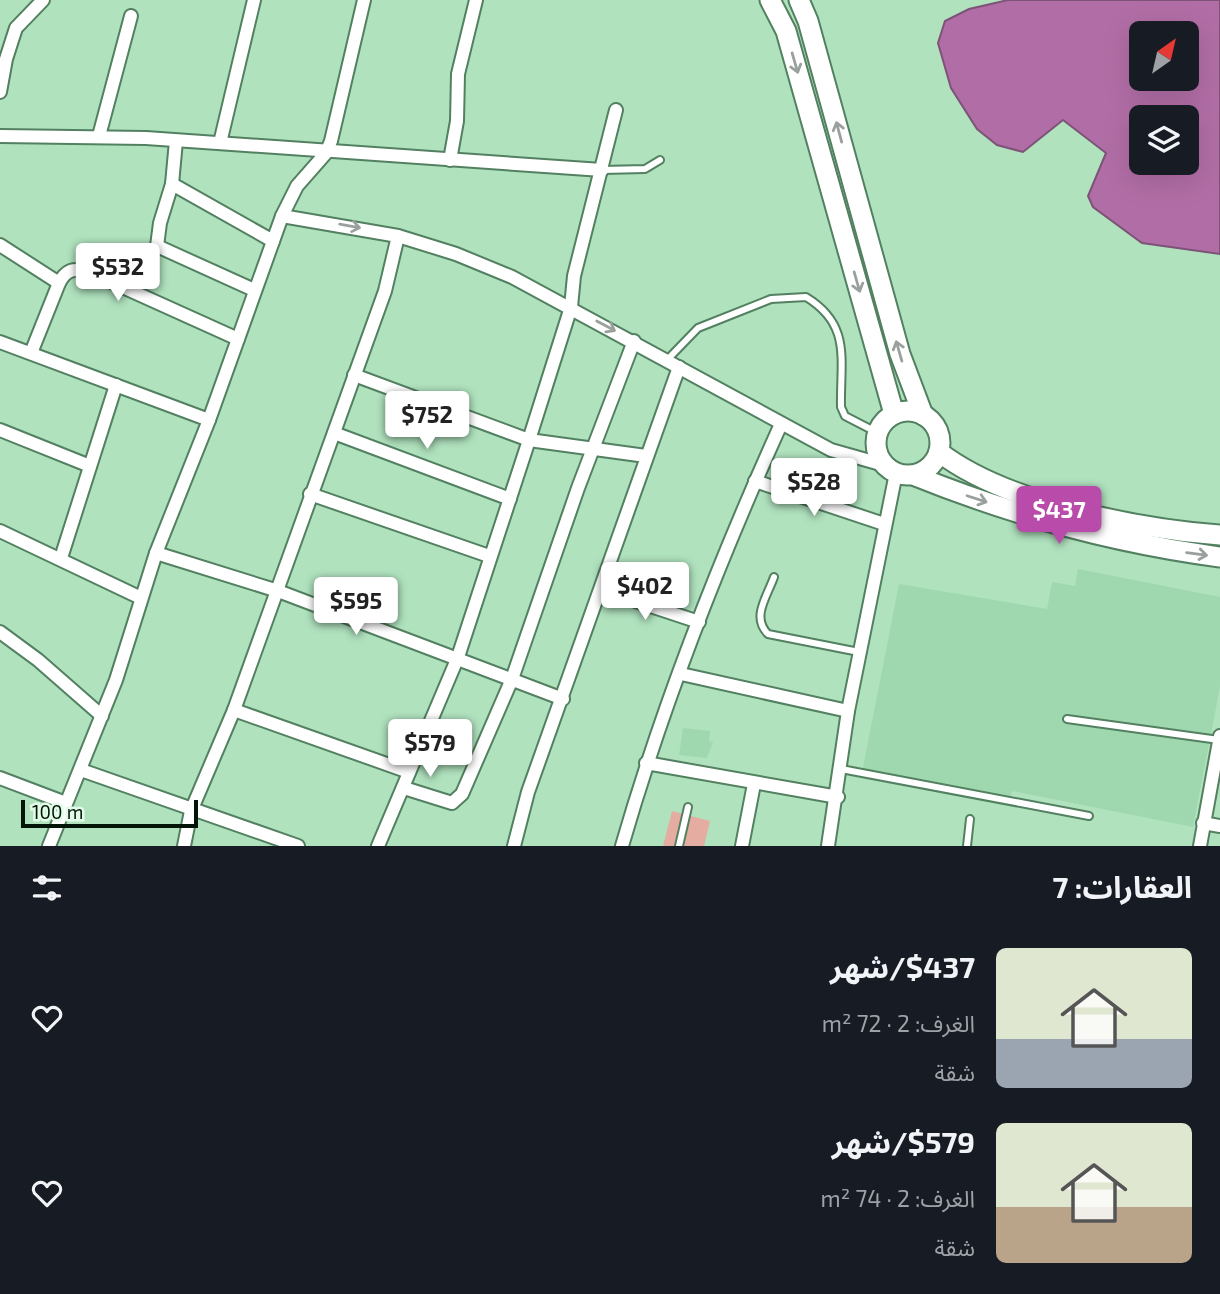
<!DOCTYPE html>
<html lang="ar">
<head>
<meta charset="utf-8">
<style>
  :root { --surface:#171b24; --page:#242831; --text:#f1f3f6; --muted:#9ea1a6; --accent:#b94baa }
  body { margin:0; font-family:"Exo 2","Noto Sans Arabic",sans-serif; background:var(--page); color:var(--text); direction:rtl; height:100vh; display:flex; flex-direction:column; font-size:26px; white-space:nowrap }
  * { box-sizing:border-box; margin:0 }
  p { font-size:23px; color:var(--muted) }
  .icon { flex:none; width:38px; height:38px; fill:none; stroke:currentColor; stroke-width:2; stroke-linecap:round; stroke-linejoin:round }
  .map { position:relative; height:846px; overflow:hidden; direction:ltr }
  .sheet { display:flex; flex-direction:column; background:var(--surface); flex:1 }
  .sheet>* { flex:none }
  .needle { width:46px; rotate:34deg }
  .controls { position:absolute; left:1129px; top:21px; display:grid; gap:14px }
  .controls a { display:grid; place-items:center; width:70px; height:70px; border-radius:10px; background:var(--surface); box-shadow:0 7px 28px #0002; font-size:35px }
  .scale { position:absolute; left:21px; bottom:18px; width:177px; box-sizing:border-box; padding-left:7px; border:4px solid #031408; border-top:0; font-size:19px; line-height:24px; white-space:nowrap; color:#031408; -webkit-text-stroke:5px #e3fcea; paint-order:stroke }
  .price { position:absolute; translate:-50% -60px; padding:0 16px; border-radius:7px; background:#fff; color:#222; font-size:23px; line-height:46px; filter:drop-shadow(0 2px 4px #0008) }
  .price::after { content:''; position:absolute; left:50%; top:42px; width:21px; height:16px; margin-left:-10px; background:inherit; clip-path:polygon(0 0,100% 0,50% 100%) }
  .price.current { background:var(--accent); color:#fff }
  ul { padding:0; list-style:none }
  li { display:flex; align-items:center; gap:21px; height:175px; padding:0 28px }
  li span { display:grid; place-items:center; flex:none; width:196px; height:140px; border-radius:10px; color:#555 }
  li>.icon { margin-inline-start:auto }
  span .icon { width:84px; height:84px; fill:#fffc; stroke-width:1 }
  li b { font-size:30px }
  h2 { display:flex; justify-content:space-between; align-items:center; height:84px; padding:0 28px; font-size:30px }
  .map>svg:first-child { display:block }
  .built { fill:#9fd8af }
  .green { fill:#e5ada1 }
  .water { fill:#b16ea6; stroke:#7d5377; stroke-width:2; fill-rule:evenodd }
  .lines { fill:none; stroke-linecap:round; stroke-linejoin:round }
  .lane-casing { stroke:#528060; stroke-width:10 }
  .street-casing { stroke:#528060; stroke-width:16 }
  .secondary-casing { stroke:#528060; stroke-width:23 }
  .lane { stroke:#fff; stroke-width:6 }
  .street { stroke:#fff; stroke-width:12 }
  .secondary { stroke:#fff; stroke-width:19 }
  .oneway { stroke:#9aa19c }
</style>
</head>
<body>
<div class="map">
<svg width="1220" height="846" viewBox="0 0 1220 846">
  <rect width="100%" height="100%" fill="#b0e2be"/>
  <g class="built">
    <path d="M1078,569L1220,597V687L1193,827L1012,791L1009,806L861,778L899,584L1047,609L1052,582L1075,586Z"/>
    <path d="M683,728L710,731L709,741L713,742L707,758L679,755Z"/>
  </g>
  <path class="green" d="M672,811L710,821L704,846H663Z"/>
  <path class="water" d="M1008,0H1220V254L1142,243L1093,207L1088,196L1106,153L1063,120L1023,152L997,145L977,129L951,88L938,43L945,21L969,9ZM1141,33H1186V79H1141ZM1141,117H1186V163H1141Z"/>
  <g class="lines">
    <defs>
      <g id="lane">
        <path d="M602,170L645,169L660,160"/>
        <path d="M667,360L698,328L771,299L806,297C852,325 840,360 841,407L845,416L878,433"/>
        <path d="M774,577C767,597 751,617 768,634L859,652"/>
        <path d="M1067,719L1219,740"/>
        <path d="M841,769L1089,816"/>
        <path d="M679,846L688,807"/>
        <path d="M967,846L970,819"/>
      </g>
      <g id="street">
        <path d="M0,92L6,59L16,28L43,0"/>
        <path d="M0,136L146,138L602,170"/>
        <path d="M99,136L131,16"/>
        <path d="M176,141L172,184L160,223L157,246L254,290"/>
        <path d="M220,143L254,0"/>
        <path d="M450,160L457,121L458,74L476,0"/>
        <path d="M172,184L273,241"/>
        <path d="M282,216L398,236L456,254L512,277L831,450L884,465"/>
        <path d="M0,245L59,283"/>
        <path d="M0,342L209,420"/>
        <path d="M31,353L59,283C66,270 72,269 85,270L238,339"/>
        <path d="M354,375L529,440L646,456"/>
        <path d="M0,430L90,466"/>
        <path d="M334,433L510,499"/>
        <path d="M755,481L884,524"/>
        <path d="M310,494L489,556"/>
        <path d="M0,531L141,598"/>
        <path d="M156,553L278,591L563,699"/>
        <path d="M61,558L116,385"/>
        <path d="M602,590L699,622"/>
        <path d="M0,632L38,660L102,716"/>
        <path d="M681,674L848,711"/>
        <path d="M234,710L409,772"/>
        <path d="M646,763L838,797"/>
        <path d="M81,770L298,846"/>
        <path d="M0,778L66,803"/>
        <path d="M404,788L452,803L462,794L512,679L578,488L634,341"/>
        <path d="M1203,823L1220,826"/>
        <path d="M49,846L116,680L156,553L209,420L282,216L297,186L326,153L331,141L364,0"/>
        <path d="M184,846L191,811L234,710L385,291L398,236"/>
        <path d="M378,846L458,657L529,440L571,307L574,276L616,110"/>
        <path d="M514,846L528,792L679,367"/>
        <path d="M622,846C663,704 720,559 781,424"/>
        <path d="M742,846L754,784"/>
        <path d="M828,846L848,711L896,473"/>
        <path d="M1200,846L1220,736"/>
      </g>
      <g id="secondary">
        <path d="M770,0L786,31L894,414"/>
        <path d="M799,0L808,21L900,354L923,415"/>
        <circle cx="908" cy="443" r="32"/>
        <path d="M939,452C1005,503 1137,529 1220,535"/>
        <path d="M913,475C1012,515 1114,543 1220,557"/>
      </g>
    </defs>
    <use href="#lane" class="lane-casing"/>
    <use href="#street" class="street-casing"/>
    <use href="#secondary" class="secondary-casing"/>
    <use href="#lane" class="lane"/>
    <use href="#street" class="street"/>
    <use href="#secondary" class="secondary"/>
  </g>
  <defs><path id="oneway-shaft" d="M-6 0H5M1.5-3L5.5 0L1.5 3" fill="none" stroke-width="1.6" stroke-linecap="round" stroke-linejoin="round" transform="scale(1.75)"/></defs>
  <g class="oneway">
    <use href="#oneway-shaft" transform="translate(795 63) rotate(74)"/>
    <use href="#oneway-shaft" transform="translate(839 132) rotate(-105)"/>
    <use href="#oneway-shaft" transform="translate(350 226) rotate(10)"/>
    <use href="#oneway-shaft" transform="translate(857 282) rotate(74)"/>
    <use href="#oneway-shaft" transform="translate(606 326) rotate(28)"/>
    <use href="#oneway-shaft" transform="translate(899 351) rotate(-106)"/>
    <use href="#oneway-shaft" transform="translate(977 499) rotate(18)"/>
    <use href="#oneway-shaft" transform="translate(1197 554) rotate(7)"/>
  </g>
</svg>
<div class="controls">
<a><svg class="needle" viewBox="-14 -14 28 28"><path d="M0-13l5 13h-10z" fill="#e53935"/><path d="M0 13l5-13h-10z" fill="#9ea1a6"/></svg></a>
<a><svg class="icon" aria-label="layers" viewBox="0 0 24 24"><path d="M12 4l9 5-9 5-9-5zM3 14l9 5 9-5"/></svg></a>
</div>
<div class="scale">100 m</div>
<b class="price" style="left:118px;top:303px">$532</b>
<b class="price" style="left:427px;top:451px">$752</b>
<b class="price" style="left:814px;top:518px">$528</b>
<b class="price current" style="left:1059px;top:546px">$437</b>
<b class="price" style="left:645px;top:622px">$402</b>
<b class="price" style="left:356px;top:637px">$595</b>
<b class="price" style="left:430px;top:779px">$579</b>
</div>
<section class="sheet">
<h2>العقارات: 7<svg class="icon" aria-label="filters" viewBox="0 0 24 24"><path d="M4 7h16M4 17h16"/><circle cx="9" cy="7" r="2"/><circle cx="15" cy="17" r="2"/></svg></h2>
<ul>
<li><span style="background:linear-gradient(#dfe7d0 65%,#9aa5b1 0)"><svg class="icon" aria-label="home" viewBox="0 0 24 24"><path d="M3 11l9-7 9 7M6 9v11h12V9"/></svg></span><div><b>$437/شهر</b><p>الغرف: 2 · 72 m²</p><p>شقة</p></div><svg class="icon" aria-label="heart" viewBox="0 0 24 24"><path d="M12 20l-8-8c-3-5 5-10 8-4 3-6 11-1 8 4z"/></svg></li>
<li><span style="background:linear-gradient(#dfe7d0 60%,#b9a48a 0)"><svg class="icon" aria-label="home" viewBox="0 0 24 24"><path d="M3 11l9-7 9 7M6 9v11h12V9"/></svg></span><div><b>$579/شهر</b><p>الغرف: 2 · 74 m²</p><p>شقة</p></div><svg class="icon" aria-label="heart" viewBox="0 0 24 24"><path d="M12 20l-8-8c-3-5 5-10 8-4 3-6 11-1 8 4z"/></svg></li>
</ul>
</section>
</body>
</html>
